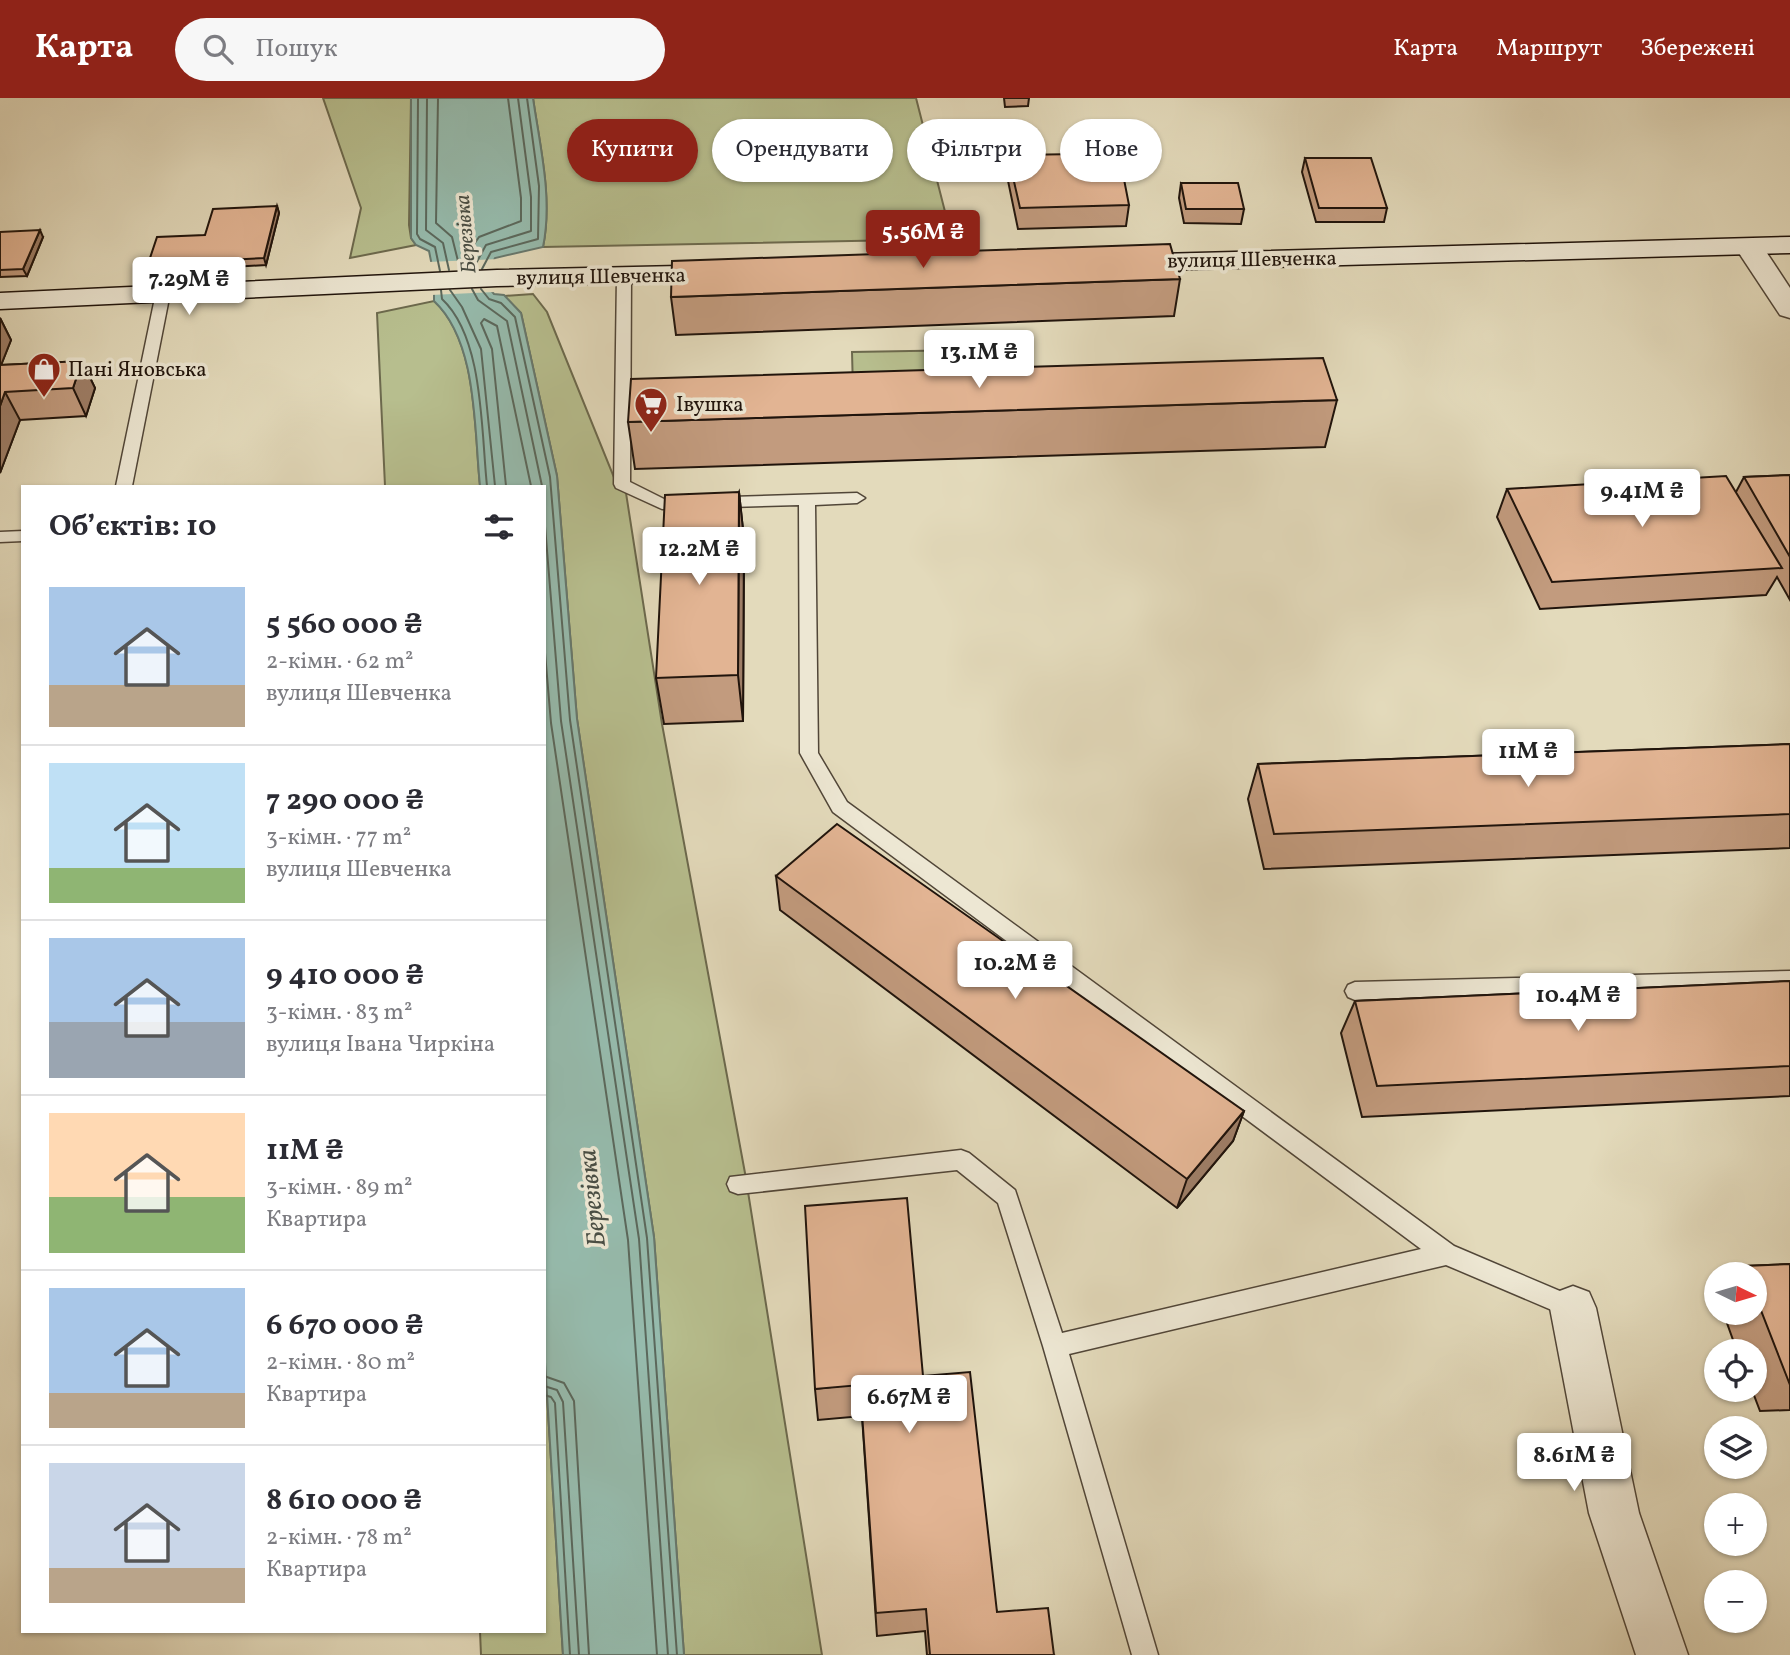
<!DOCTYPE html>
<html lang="uk">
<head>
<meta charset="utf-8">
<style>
  :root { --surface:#fff; --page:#f7f7f7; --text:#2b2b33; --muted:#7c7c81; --line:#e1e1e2; --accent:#8f2418 }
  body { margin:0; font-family:Vollkorn,serif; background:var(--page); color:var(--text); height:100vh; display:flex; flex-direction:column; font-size:26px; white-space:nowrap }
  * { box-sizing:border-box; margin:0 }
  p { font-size:23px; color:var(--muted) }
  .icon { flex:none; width:38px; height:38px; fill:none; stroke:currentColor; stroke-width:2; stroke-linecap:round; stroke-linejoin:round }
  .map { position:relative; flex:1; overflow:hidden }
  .sheet { position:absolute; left:21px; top:387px; width:525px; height:1148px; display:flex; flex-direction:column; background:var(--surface); border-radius:0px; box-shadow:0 2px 5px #0004 }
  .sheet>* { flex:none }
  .top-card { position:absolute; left:567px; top:21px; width:665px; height:63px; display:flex; gap:14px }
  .needle { width:46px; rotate:95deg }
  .fabs { position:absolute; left:1704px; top:1164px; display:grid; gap:14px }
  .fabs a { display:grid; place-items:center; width:63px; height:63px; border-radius:50%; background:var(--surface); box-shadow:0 2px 5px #0004; font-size:35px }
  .price { position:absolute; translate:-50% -60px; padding:0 16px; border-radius:7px; background:#fff; color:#222; font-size:23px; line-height:46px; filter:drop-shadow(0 2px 4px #0008) }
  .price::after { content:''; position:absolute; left:50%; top:42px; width:21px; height:16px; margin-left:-10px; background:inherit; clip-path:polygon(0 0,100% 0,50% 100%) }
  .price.current { background:var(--accent); color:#fff }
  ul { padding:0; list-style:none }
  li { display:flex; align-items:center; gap:21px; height:175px; padding:0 28px }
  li+li { border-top:2px solid var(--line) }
  li span { display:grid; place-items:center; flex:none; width:196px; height:140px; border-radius:0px; color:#555 }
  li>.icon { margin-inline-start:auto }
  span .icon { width:84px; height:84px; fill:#fffc; stroke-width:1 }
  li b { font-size:30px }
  h2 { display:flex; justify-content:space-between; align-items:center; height:84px; padding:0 28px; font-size:30px }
  .chip { padding:0 24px; border-radius:32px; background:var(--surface); box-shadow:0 2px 5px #0004; font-size:24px; line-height:63px }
  .chip.current { background:var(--accent); color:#fff }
  header { display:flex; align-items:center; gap:42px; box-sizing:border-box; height:98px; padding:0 35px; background:var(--accent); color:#fff }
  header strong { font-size:33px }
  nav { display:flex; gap:38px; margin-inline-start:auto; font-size:24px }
  .search { width:490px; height:63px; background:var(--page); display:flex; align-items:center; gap:18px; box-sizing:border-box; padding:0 24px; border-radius:38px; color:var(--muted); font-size:26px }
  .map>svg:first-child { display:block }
  .green { fill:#b7be8e; stroke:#6c694d; stroke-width:2 }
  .water { fill:#96bbad; stroke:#67786d; stroke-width:2 }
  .pier { fill:#e3dabb }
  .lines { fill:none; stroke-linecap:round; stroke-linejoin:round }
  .shore { stroke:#5b685c; stroke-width:2 }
  .service-casing { stroke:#514638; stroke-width:3 }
  .minor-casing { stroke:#514638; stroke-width:3 }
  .secondary-casing { stroke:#20140c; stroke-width:3 }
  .service { fill:#ede7d3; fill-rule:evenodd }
  .minor { fill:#ede7d3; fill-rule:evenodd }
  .secondary { fill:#ede7d3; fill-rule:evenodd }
  .wall { fill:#c29b7e; stroke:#20140c; stroke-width:2 }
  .shaded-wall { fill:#9e7e67; stroke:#20140c; stroke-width:2 }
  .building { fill:#e2b493; stroke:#20140c; stroke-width:2 }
  .labels { text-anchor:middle; stroke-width:7; stroke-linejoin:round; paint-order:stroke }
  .far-water-label { font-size:21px; font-style:italic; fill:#494e44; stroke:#ede7d3 }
  .far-street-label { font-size:21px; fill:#20140c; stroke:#ede7d3 }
  .far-poi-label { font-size:21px; fill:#20140c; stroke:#ede7d3; text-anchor:start }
  .water-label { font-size:26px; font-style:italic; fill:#494e44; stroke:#ede7d3 }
</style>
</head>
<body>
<header>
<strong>Карта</strong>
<div class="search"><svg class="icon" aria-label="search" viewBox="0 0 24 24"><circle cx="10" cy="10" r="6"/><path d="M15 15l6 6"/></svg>Пошук</div>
<nav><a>Карта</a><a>Маршрут</a><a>Збережені</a></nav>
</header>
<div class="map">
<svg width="1790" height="1557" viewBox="0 0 1790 1557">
  <rect width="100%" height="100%" fill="#e3dabb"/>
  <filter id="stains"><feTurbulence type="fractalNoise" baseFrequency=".00286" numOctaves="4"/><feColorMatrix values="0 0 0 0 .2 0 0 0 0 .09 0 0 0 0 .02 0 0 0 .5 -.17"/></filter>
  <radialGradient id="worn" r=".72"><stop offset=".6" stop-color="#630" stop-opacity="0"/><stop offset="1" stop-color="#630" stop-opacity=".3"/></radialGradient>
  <g class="green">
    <path d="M323,0H411L409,127L411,140L416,147L350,160L361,110Z"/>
    <path d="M533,0H916L952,141L543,149C553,100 540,49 533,0Z"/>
    <path d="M533,196L547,214L615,382L626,395L662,626L745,1075L822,1557H684L654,1139L577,621L557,378L521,215L504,198Z"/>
    <path d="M434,203C478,243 474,332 480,388H385L377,215Z"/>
    <path d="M968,252L971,290L853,292L852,254Z"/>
    <path d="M544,1248L563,1557H481L480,1533H544Z"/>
  </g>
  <path class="water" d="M411,0H533C540,49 553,100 543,149L495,160L488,174V189L494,196L504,197L521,215L557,378L577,621L654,1139L684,1557H563L544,1248V388H480C474,332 478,244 434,203V178L429,153L416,147L411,140Z"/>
  <path class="pier" d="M499,161L492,175L491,188L495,194L431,197L428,164Z"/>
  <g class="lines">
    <g class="shore">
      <path d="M418,0L417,136L420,141L435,149L440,173"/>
      <path d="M427,0L426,132L443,145L449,172"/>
      <path d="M438,0L436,125L452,139L458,163L461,165L479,139L521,123V100L508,0"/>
      <path d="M473,171L486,147L531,133V99L518,0"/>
      <path d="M482,171L491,154L538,141L539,88L527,0"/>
      <path d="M472,191L478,202L507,223L542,388"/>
      <path d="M481,191L489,201L501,205L515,219L550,379L570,622L647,1140L677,1557"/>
      <path d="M441,192L442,201C484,240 481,333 487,388"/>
      <path d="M450,192L462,209L481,251L495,388"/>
      <path d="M506,388L492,251L481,225L484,221L497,228L531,388"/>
      <path d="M544,416L561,623L639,1141L668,1557"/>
      <path d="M544,543L551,625L628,1142L657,1557"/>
      <path d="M544,1278L564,1285L574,1303L589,1557"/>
      <path d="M544,1288L557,1292L563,1304L579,1557"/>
      <path d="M544,1297L551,1299L555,1305L570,1557"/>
    </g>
    <defs>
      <g id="service">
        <path d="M624,174L631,178L630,384L664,401L857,395L865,400L857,405L815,407L818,655L847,704L1454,1148L1581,1202L1585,1210L1581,1218L1573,1221L1446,1167L1069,1256L1158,1557H1132L1043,1248L998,1105L957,1072L738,1096L730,1093L727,1086L730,1079L961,1052L969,1055L1015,1092L1062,1235L1421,1151L833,714L800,655L799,407L662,411L616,390L614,386L617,178Z"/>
        <path d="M163,191L170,195L132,388H116L156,195Z"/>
        <path d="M23,433V443L0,444V434Z"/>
        <path d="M1790,873V889L1355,902L1348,899L1345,893L1348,887L1355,884Z"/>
      </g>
      <g id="minor">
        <path d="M1749,141L1759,143L1790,190V220L1780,217L1735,149L1739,143Z"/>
        <path d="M1573,1188L1589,1194L1596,1210L1639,1415L1688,1557H1636L1589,1415L1550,1210L1557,1194Z"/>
      </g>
      <g id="secondary">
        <path d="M1790,139V155L1121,173L1111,171L1107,165L1111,159L1121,157Z"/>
        <path d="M725,167L735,169L739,175L735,181L725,183L497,188L0,211V195L497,172Z"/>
      </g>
    </defs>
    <use href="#service" class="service-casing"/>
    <use href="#minor" class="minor-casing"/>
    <use href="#secondary" class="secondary-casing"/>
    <use href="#service" class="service"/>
    <use href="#minor" class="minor"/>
    <use href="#secondary" class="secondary"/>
  </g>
  <g class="wall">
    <path d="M1004,0H1029L1028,8L1005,9Z"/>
    <path d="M1008,57L1079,71L1129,107L1126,128L1018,131L1007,78Z"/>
    <path d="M1305,60L1387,110L1384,124H1316L1302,74Z"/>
    <path d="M1181,85L1244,111L1241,126L1184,125L1179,100Z"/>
    <path d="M277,108L279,115L266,167L151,174L148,166L205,137Z"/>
    <path d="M0,134L43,139L27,178L0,179Z"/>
    <path d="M1180,181L1174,218L676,237L671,199Z"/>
    <path d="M0,220L11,242L1,267L82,263L95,290L86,318L20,322L0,375Z"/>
    <path d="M1337,302L1325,349L635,371L628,324Z"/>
    <path d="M1790,377V502L1777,479L1766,497L1540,511L1497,419L1507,391L1736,394L1744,379Z"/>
    <path d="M739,394L744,441L743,623L664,626L656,580Z"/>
    <path d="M1790,646V750L1264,771L1248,701L1258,666Z"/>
    <path d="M776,778L1244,1013L1233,1043L1177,1110L780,812Z"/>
    <path d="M1790,883V998L1362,1019L1341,935L1355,903Z"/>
    <path d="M1790,1166V1312L1760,1313L1752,1292H1755V1253H1737L1723,1214H1755V1176H1737L1744,1168Z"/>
    <path d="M923,1278L997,1514L1054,1557H927L925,1533L877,1538L862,1318L818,1322L815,1291Z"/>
  </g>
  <g class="shaded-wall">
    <path d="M277,108L279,115L266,167L264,160Z"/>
    <path d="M40,132L43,139L27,178L23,171Z"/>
    <path d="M0,220L11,242L0,270Z"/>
    <path d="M82,263L95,290L86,318L73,290Z"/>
    <path d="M5,294L20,322L0,375V308Z"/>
    <path d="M739,394L744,441L743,623L738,577Z"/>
    <path d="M1244,1013L1233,1043L1177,1110L1187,1081Z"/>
  </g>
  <g class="building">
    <path d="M1078,56L1079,71H1122L1129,107L1020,110L1008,57Z"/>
    <path d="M1305,60H1371L1387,110H1319Z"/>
    <path d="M1181,85H1238L1244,111H1186Z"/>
    <path d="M277,108L264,160L148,166L157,139L205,137L213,111Z"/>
    <path d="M40,132L23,171L0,172V134Z"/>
    <path d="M1170,146L1180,181L671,199L672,163Z"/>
    <path d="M1323,260L1337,302L628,324L631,281Z"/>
    <path d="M82,263L73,290L5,294L0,308V267Z"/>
    <path d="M1790,377V459L1744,379Z"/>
    <path d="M1726,378L1782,470L1552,484L1507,391Z"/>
    <path d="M739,394L738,577L656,580L665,397Z"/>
    <path d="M1790,646V716L1274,736L1258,666Z"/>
    <path d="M837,726L1244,1013L1187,1081L776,778Z"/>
    <path d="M1790,883V968L1377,988L1355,903Z"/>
    <path d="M907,1100L923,1278L970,1274L997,1514L1048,1510L1054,1557H930L926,1511L876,1515L860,1287L815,1291L805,1108Z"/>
    <path d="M1790,1166V1287L1755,1197V1176H1747L1744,1168Z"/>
  </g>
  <defs>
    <symbol id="shop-pin" viewBox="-11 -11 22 30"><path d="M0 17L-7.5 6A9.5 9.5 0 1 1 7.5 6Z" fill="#8f2418" stroke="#ede7d3"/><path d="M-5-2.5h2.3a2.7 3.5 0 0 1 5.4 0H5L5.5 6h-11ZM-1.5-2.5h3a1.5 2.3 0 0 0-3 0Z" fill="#fff"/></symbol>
    <symbol id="supermarket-pin" viewBox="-11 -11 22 30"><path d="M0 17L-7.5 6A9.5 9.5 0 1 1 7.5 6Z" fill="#8f2418" stroke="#ede7d3"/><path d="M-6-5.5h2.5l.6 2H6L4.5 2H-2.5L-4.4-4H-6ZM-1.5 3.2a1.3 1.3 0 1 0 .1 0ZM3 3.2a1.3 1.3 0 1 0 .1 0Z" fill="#fff"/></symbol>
  </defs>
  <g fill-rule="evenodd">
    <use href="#shop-pin" x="25" y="252" width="38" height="52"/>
    <use href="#supermarket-pin" x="632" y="287" width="38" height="52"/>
  </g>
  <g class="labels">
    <g class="far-water-label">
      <text transform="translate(465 136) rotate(-95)" y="7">Березівка</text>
    </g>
    <g class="far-street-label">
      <text transform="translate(1252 161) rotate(-1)" y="7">вулиця Шевченка</text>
      <text transform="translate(601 178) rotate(-1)" y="7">вулиця Шевченка</text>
    </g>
    <g class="far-poi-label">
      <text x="68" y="278">Пані Яновська</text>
      <text x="676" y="313">Івушка</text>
    </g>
    <g class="water-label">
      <text transform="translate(591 1100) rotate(-96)" y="9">Березівка</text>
    </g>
  </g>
  <rect width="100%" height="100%" filter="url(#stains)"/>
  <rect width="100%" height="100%" fill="url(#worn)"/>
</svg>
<div class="fabs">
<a><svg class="needle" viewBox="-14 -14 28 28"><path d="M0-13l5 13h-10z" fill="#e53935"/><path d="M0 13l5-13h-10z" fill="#7c7c81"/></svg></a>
<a><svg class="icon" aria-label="locate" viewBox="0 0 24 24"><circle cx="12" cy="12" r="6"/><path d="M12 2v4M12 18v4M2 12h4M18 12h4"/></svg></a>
<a><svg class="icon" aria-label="layers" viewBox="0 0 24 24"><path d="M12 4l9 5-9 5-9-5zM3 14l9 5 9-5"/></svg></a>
<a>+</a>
<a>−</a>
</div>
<b class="price current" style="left:923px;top:172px">5.56M ₴</b>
<b class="price" style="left:189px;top:219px">7.29M ₴</b>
<b class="price" style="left:979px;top:292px">13.1M ₴</b>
<b class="price" style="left:1642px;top:431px">9.41M ₴</b>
<b class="price" style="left:699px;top:489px">12.2M ₴</b>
<b class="price" style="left:1528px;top:691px">11M ₴</b>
<b class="price" style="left:1015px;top:903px">10.2M ₴</b>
<b class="price" style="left:1578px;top:935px">10.4M ₴</b>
<b class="price" style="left:909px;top:1337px">6.67M ₴</b>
<b class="price" style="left:1574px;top:1395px">8.61M ₴</b>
<div class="top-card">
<a class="chip current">Купити</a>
<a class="chip">Орендувати</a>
<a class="chip">Фільтри</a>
<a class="chip">Нове</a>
</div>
<section class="sheet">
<h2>Об’єктів: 10<svg class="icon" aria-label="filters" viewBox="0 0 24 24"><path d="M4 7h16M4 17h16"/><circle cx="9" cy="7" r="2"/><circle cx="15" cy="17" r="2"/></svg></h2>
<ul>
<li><span style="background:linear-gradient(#a9c7e8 70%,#b9a48a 0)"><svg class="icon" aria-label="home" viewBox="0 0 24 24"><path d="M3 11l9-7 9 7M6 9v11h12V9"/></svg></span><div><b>5 560 000 ₴</b><p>2-кімн. · 62 m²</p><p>вулиця Шевченка</p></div></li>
<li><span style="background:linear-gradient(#bfe0f5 75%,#8fb573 0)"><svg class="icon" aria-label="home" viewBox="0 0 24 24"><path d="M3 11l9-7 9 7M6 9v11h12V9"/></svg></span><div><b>7 290 000 ₴</b><p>3-кімн. · 77 m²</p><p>вулиця Шевченка</p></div></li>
<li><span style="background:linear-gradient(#a9c7e8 60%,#9aa5b1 0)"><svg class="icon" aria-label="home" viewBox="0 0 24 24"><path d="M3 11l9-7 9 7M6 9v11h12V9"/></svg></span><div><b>9 410 000 ₴</b><p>3-кімн. · 83 m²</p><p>вулиця Івана Чиркіна</p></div></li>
<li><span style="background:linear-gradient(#ffd9b3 60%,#8fb573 0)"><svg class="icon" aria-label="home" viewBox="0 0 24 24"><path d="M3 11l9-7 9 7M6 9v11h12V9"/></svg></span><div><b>11M ₴</b><p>3-кімн. · 89 m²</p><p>Квартира</p></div></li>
<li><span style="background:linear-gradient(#a9c7e8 75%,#b9a48a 0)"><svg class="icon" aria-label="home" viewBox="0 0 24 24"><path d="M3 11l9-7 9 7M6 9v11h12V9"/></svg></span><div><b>6 670 000 ₴</b><p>2-кімн. · 80 m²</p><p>Квартира</p></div></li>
<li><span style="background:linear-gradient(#c9d6e8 75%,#b9a48a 0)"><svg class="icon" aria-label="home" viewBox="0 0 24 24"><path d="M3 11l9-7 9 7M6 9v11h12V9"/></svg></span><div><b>8 610 000 ₴</b><p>2-кімн. · 78 m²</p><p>Квартира</p></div></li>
</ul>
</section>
</div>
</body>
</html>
